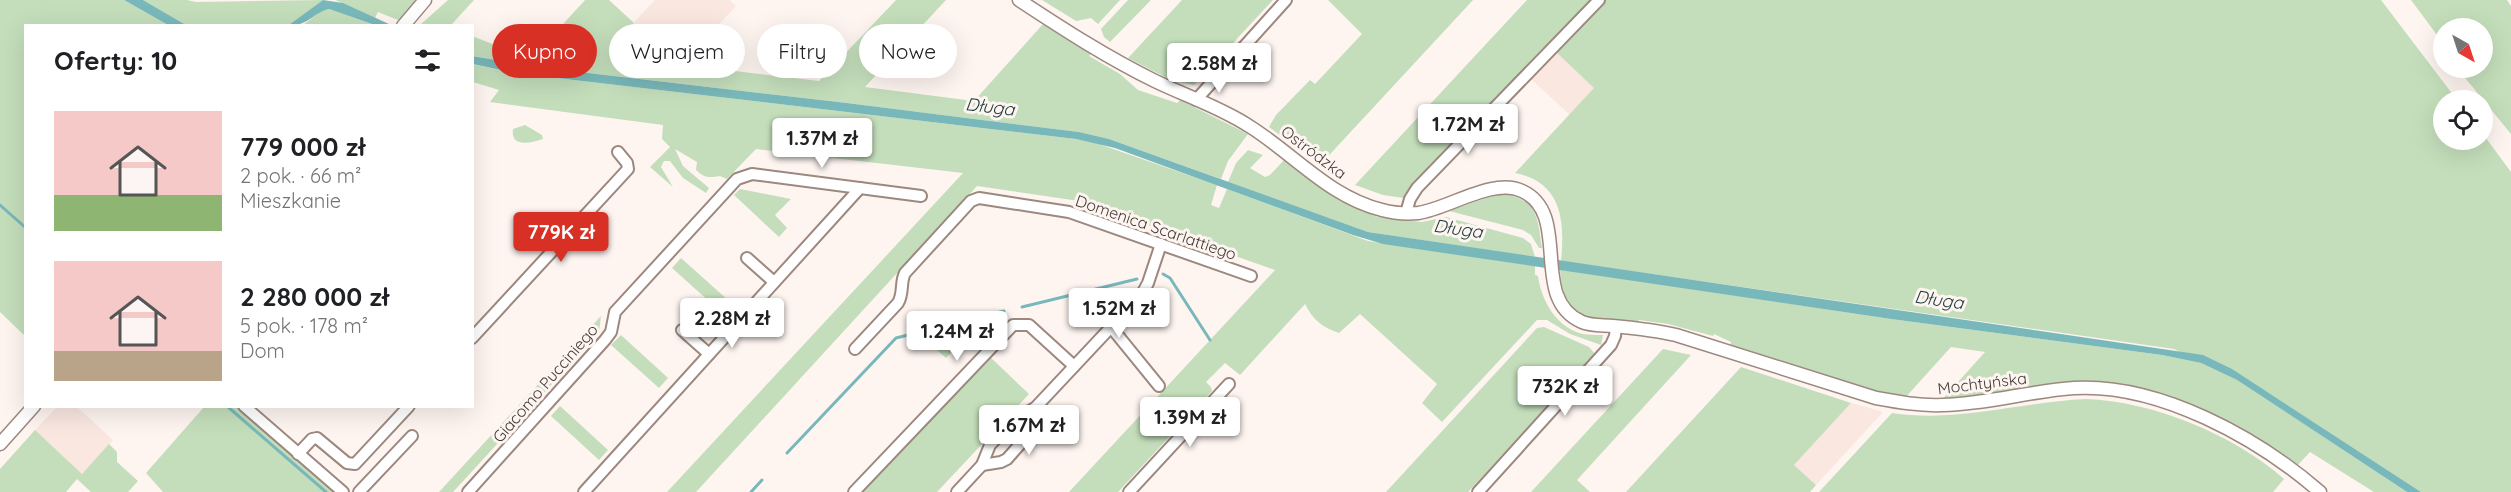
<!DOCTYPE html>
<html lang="pl">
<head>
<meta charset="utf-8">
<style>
  :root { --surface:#fff; --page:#f6f6f6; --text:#202124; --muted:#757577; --accent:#d93025 }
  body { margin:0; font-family:Quicksand,sans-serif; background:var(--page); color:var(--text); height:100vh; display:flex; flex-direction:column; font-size:22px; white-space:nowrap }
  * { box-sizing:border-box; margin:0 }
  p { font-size:20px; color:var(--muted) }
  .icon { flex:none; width:33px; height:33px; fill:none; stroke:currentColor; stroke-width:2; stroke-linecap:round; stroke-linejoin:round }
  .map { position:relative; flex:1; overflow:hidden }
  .details { position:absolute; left:24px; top:24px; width:450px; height:384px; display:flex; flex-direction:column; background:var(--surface); border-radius:0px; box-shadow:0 6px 24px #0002 }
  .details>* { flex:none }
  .top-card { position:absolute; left:492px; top:24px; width:570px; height:54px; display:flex; gap:12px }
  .needle { width:39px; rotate:141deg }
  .tools { position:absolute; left:2433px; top:18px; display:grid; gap:12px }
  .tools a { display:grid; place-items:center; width:60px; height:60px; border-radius:50%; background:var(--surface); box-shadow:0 6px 24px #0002; font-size:30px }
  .price { position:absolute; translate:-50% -51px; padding:0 14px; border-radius:6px; background:#fff; color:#222; font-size:20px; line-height:39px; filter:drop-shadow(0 2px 3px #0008) }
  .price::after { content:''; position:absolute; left:50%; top:36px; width:18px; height:14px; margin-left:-9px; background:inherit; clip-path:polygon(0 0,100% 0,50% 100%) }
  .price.selected { background:var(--accent); color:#fff }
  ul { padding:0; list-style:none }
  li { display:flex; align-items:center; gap:18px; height:150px; padding:0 30px }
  li span { display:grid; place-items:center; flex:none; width:168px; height:120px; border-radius:0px; color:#555 }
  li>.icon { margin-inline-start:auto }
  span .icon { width:72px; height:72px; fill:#fffc; stroke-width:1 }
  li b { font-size:26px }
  h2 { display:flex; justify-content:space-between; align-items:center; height:72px; padding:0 30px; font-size:26px }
  .chip { padding:0 21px; border-radius:27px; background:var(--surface); box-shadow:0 6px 24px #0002; font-size:21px; line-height:54px }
  .chip.selected { background:var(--accent); color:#fff }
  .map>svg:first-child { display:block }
  .built { fill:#f9e7e0 }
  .green { fill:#c4debb }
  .water { fill:#79b8ba }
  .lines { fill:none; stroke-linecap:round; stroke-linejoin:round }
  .stream { stroke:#79b8ba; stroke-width:3 }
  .minor-casing { stroke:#9c887f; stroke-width:14 }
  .tertiary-casing { stroke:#9c887f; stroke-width:15 }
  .minor { stroke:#fff; stroke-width:10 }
  .tertiary { stroke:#fff; stroke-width:12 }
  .labels { text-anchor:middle; stroke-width:6; stroke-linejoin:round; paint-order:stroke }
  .street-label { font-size:16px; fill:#423a36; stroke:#fef5f1 }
  .water-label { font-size:18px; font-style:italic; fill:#19393a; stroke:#fef5f1 }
</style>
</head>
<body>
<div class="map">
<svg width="2511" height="492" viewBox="0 0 2511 492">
  <rect width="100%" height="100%" fill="#fef5f1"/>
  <g class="built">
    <path d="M655,0H729L736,6L681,65L617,56L629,41L626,31Z"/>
    <path d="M1555,51L1595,88L1570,115L1530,78Z"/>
    <path d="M1851,403L1881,411L1882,413L1816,485L1794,465Z"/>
    <path d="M57,407H77L113,440L82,474L35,430Z"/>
  </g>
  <g class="green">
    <path d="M0,0H124L168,25L26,26L25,336L0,312Z"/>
    <path d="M143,0H187L196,2L323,0L289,26L186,25Z"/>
    <path d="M335,0H415L407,13L398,20L378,12L375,18Z"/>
    <path d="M448,0H474L451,25H420Z"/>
    <path d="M585,0H609L634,23L626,31L629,41L617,57L819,81L896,0H946L865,87L974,101L1043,24L1091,54L1089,56L1120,74L1138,90L1177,103L1180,100L1248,134L1228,161L1221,179L1109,139L1079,132L847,103L545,68L473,56L472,36L495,45L541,48Z"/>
    <path d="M1042,0H1120L1098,24L1091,18L1076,21Z"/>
    <path d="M1128,0H1151L1110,42L1104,37L1101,29Z"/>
    <path d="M1182,0H1273L1194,85L1169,79L1128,58Z"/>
    <path d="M1328,0H1473L1320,165L1269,127L1276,115L1310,80L1315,84L1362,34Z"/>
    <path d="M1527,0H1594L1540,51L1404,198L1383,195L1355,185Z"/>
    <path d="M1602,0H2381L2457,100H2444V140H2482L2483,134L2511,172V492H2421L2270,394L2174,349L1561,261C1565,221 1562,182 1515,173L1594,88L1555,51Z"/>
    <path d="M2411,0H2507L2511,6V134L2457,68H2482V28H2444L2443,43Z"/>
    <path d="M329,9L375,25L302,26L322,10Z"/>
    <path d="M472,64L514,73L1076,139L1096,143L1217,185L1211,205L1219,208L1227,189L1368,241L1535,266V275L1538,276C1541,299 1555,325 1579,333C1586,335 1596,335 1603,335L1601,345L1570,334L1547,320H1537L1442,422L1422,403L1437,384L1360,314L1339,333C1322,327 1313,320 1305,304L1240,375L1225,363L1206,382L1211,387L1212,391L1118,492H1069L1275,270L1079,201L977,186L696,492H667L963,173L756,149L727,179L720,176C709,178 704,178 696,170L697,162L675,149L683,166L709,188L706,193L683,178L670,161H664L661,167L673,187L650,167L670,147L662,139L663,125L490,102L499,90L473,82Z"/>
    <path d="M525,125L542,135L543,139C531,143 510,148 513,129Z"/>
    <path d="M1248,150L1263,155L1250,168L1265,177L1270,175L1284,160L1336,198L1377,217L1422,222L1446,217L1523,238L1531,244L1535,257L1368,232L1228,182L1236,163Z"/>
    <path d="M740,189L791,199L775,215L787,228L779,237L734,195Z"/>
    <path d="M1506,194C1538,201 1538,220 1542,248H1539L1531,235L1523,230L1449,211L1494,195Z"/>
    <path d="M681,258L729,301L720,311L672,268Z"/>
    <path d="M1560,269L1891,319L2162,355L2201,363L2237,380L2407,492H2374L2310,452L2296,467L2156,394L2019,391L1940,402L1985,352L1951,347L1904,399L1876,393L1730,346L1731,342L1714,334L1713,336L1668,324L1639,320L1637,324C1591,317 1564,325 1560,269Z"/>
    <path d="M601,316L599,333L453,492H439Z"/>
    <path d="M1544,327L1589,347L1595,354L1468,492H1386L1537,328Z"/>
    <path d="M621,335L668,378L659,388L611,345Z"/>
    <path d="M962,335L965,338L946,358L929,343Z"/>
    <path d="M1663,349L1691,355L1577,480L1590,492H1531Z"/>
    <path d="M989,356L1029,394L937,492H861Z"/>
    <path d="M1741,367L1851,403L1794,465L1816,485L1810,492H1626Z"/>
    <path d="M2086,399C2152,401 2235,435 2284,479L2273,492H1819L1892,413C1958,423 2020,402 2086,399Z"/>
    <path d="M560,406L608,450L599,460L551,416Z"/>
    <path d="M204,407H237L337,492H163L146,473Z"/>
    <path d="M35,430L82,474L109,444L117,452V462L138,481L128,492H91L77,479L66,492H0V469Z"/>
  </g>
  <g class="water">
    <path d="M124,0H143L186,25H168Z"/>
    <path d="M323,0L343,3L391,25H375L329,9C312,13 309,26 289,25Z"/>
    <path d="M472,56L545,68L847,103L1079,132L1109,139L1368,232L2203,355L2232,369L2421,492H2407L2237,380L2201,363L2162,355L1891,319L1383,244L1353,235L1115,148L1076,139L514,73L473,64Z"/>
  </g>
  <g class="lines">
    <g class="stream">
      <path d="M0,205L26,228"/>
      <path d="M1163,274L1170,278L1210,340"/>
      <path d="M1022,307L1137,279"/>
      <path d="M227,406L326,492"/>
      <path d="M787,453L896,338L1004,311"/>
      <path d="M751,492L762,480"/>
    </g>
    <defs>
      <g id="minor">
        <path d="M1196,100L1286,0"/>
        <path d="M1406,213L1410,199L1417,188L1599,0"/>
        <path d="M747,258L774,282"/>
        <path d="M1111,327L1159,386"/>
        <path d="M682,330L709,354"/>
        <path d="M472,338L628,169L627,163L618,152"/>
        <path d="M855,349L898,303C904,293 900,282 905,273L971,201L979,198L1069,212L1251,276"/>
        <path d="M244,406L343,492"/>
        <path d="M298,454L312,439L317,438L347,463L355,464L409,406"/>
        <path d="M982,465L1001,462L1007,459L1030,433L1035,408"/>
        <path d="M359,492L412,436"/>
        <path d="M468,492L605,340L611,332L615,312L737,179L752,174L921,196"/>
        <path d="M584,492L860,188"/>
        <path d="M854,492L1013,325H1029L1074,366"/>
        <path d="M957,492L982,465L990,445L1015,419L1035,408L1142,294L1148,283L1161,244"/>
        <path d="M1129,492L1229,384"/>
        <path d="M1478,492L1611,345L1615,336L1616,326"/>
      </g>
      <g id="tertiary">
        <path d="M1019,0C1063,29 1108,58 1155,81C1186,96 1220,107 1249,126C1294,154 1329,197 1382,210C1393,213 1406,214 1418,213C1448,209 1493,177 1522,191C1573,214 1528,299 1582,322C1591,326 1603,325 1613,326C1634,328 1655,330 1676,335L1876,398C1898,402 1920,406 1943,405C1987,404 2030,391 2074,388C2159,383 2258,438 2320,492"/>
        <path d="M403,26L425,0"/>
        <path d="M0,444L34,406"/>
      </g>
    </defs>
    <use href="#minor" class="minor-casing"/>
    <use href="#tertiary" class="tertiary-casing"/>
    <use href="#minor" class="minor"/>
    <use href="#tertiary" class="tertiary"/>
  </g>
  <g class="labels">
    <g class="street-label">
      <text transform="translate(1314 152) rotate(37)" y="6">Ostródzka</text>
      <text transform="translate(1156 227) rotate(19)" y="6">Domenica Scarlattiego</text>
      <text transform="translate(545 383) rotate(-49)" y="6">Giacomo Pucciniego</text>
      <text transform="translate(1982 383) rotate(-7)" y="6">Mochtyńska</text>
    </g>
    <g class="water-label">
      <text transform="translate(990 107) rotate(7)" y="6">Długa</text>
      <text transform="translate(1458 229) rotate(8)" y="6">Długa</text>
      <text transform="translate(1939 300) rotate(8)" y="6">Długa</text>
    </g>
  </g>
</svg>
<div class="tools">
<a><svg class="needle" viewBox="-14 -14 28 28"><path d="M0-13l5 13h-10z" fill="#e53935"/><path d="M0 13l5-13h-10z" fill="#757577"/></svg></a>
<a><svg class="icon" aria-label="locate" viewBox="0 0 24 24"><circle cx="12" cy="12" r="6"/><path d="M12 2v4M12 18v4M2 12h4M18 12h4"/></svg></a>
</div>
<b class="price" style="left:1219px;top:94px">2.58M zł</b>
<b class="price" style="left:1468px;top:155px">1.72M zł</b>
<b class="price" style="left:822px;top:169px">1.37M zł</b>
<b class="price selected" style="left:561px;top:263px">779K zł</b>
<b class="price" style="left:1119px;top:339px">1.52M zł</b>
<b class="price" style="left:732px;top:349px">2.28M zł</b>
<b class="price" style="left:957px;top:362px">1.24M zł</b>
<b class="price" style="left:1565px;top:417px">732K zł</b>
<b class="price" style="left:1190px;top:448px">1.39M zł</b>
<b class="price" style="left:1029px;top:456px">1.67M zł</b>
<div class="top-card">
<a class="chip selected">Kupno</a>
<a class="chip">Wynajem</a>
<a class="chip">Filtry</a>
<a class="chip">Nowe</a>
</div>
<section class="details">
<h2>Oferty: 10<svg class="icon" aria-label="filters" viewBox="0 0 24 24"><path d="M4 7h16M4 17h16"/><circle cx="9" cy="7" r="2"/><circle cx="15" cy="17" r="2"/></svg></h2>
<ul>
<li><span style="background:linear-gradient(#f6c9c9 70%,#8fb573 0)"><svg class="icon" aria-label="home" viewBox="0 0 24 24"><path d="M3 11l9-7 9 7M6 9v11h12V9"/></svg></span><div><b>779 000 zł</b><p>2 pok. · 66 m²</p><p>Mieszkanie</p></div></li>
<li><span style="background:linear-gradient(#f6c9c9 75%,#b9a48a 0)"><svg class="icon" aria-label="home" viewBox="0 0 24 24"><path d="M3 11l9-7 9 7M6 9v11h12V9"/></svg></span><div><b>2 280 000 zł</b><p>5 pok. · 178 m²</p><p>Dom</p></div></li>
</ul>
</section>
</div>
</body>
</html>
